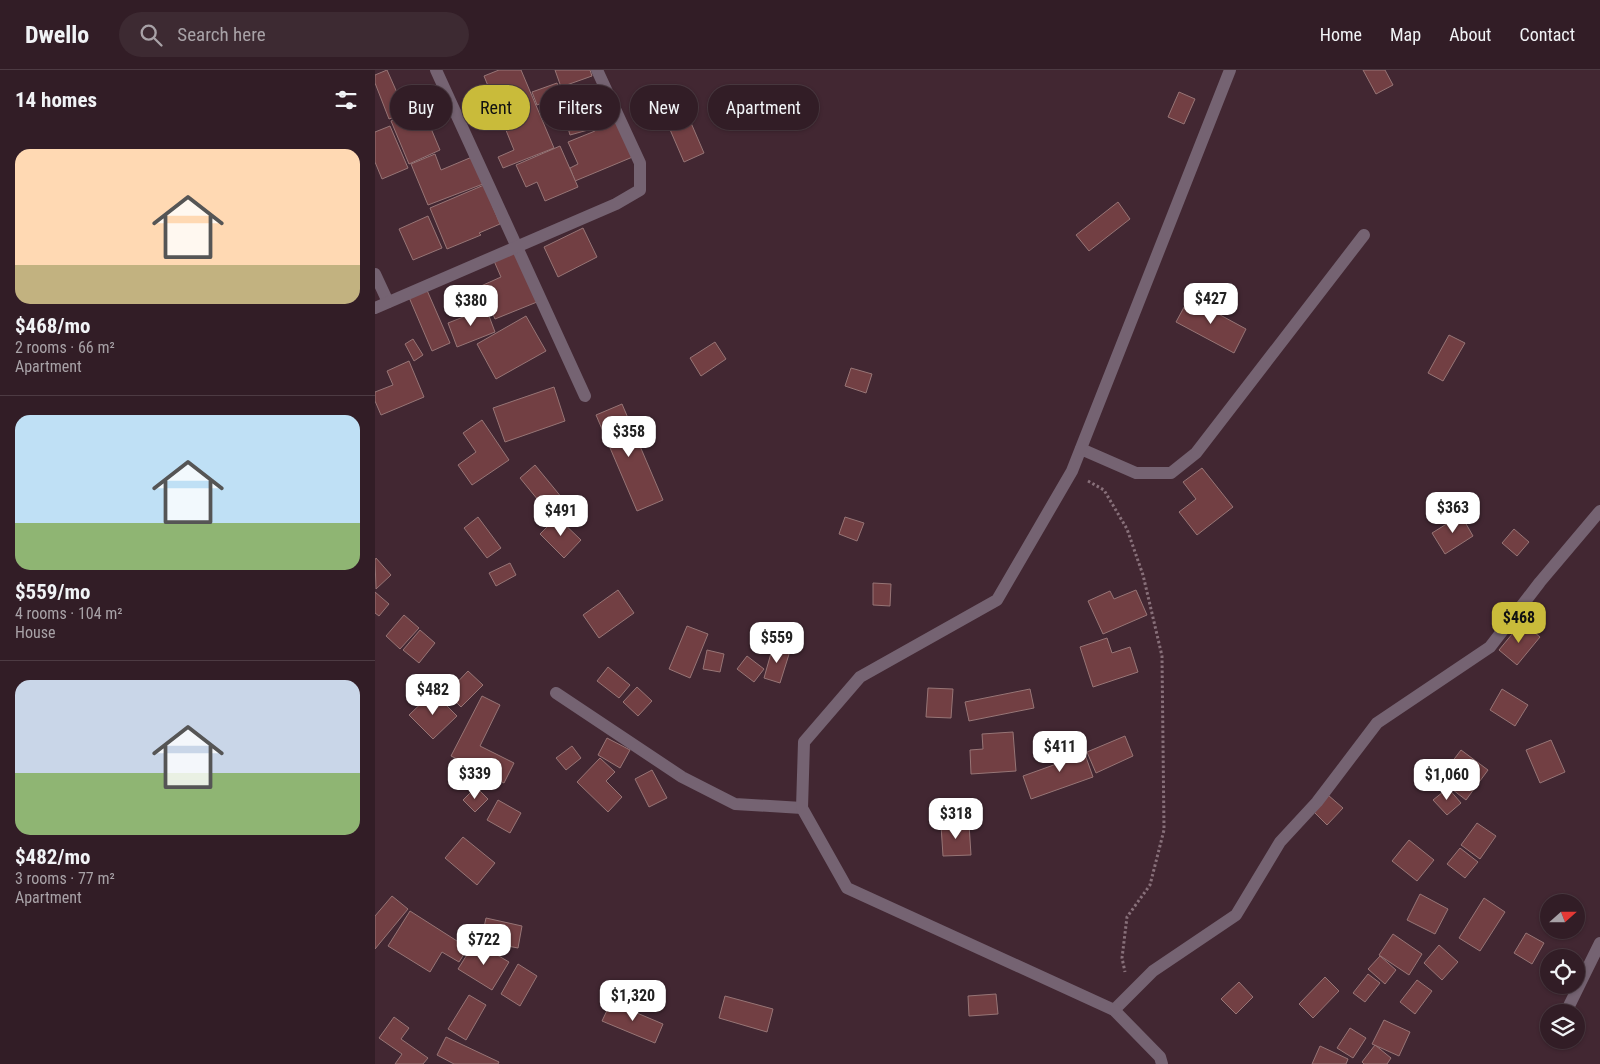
<!DOCTYPE html>
<html lang="en">
<head>
<meta charset="utf-8">
<style>
  :root { --surface:#321d26; --page:#3d2a32; --text:#f1f3f6; --muted:#a8a2a7; --line:#4d3b43; --accent:#c9bb3a }
  body { margin:0; font-family:"Roboto Condensed",sans-serif; background:var(--page); color:var(--text); height:100vh; display:flex; flex-direction:column; font-size:19px; white-space:nowrap }
  * { box-sizing:border-box; margin:0 }
  p { font-size:16px; color:var(--muted) }
  .icon { flex:none; width:28px; height:28px; fill:none; stroke:currentColor; stroke-width:2; stroke-linecap:round; stroke-linejoin:round }
  .map { position:relative; flex:1; overflow:hidden }
  .drawer { display:flex; flex-direction:column; background:var(--surface); width:375px }
  .drawer>* { flex:none }
  .guide { position:absolute; left:15px; top:15px; width:475px; height:45px; display:flex; gap:10px }
  .needle { width:32px; rotate:69deg }
  .fabs { position:absolute; left:1165px; top:824px; display:grid; gap:10px }
  .fabs a { display:grid; place-items:center; width:45px; height:45px; border-radius:50%; background:var(--surface); box-shadow:0 1px 4px #0004,0 0 0 1px var(--line); font-size:25px }
  .price { position:absolute; translate:-50% -42px; padding:0 11px; border-radius:10px; background:#fff; color:#222; font-size:16px; line-height:32px; filter:drop-shadow(0 1px 2px #0008) }
  .price::after { content:''; position:absolute; left:50%; top:30px; width:15px; height:11px; margin-left:-8px; background:inherit; clip-path:polygon(0 0,100% 0,50% 100%) }
  .price.active { background:var(--accent); color:#111 }
  ul { padding:0; list-style:none }
  li { display:grid; align-content:center; gap:10px; height:265px; padding:0 15px }
  li+li { border-top:1px solid var(--line) }
  li span { display:grid; place-items:center; height:155px; border-radius:15px; color:#555 }
  li>.icon { margin-inline-start:auto }
  span .icon { width:90px; height:90px; fill:#fffc; stroke-width:1 }
  li b { font-size:21px }
  h2 { display:flex; justify-content:space-between; align-items:center; height:60px; padding:0 15px; font-size:21px }
  .tag { padding:0 18px; border-radius:22px; background:var(--surface); box-shadow:0 1px 4px #0004,0 0 0 1px var(--line); font-size:18px; line-height:45px }
  .tag.active { background:var(--accent); color:#111 }
  header { display:flex; align-items:center; gap:30px; box-sizing:border-box; height:70px; padding:0 25px; background:var(--surface); border-bottom:1px solid var(--line) }
  header strong { font-size:24px }
  nav { display:flex; gap:28px; margin-inline-start:auto; font-size:18px }
  .search { width:350px; height:45px; background:var(--page); display:flex; align-items:center; gap:12px; box-sizing:border-box; padding:0 18px; border-radius:28px; color:var(--muted); font-size:19px }
  main { display:flex; flex:1; min-height:0 }
  .map>svg:first-child { display:block }
  .building { fill:#723f43; stroke:#977576 }
  .lines { fill:none; stroke-linecap:round; stroke-linejoin:round }
  .path { stroke:#88707a; stroke-width:3; stroke-dasharray:2.5 2.5; stroke-linecap:butt }
  .minor { stroke:#756372; stroke-width:12 }
</style>
</head>
<body>
<header>
<strong>Dwello</strong>
<div class="search"><svg class="icon" aria-label="search" viewBox="0 0 24 24"><circle cx="10" cy="10" r="6"/><path d="M15 15l6 6"/></svg>Search here</div>
<nav><a>Home</a><a>Map</a><a>About</a><a>Contact</a></nav>
</header>
<main>
<section class="drawer">
<h2>14 homes<svg class="icon" aria-label="filters" viewBox="0 0 24 24"><path d="M4 7h16M4 17h16"/><circle cx="9" cy="7" r="2"/><circle cx="15" cy="17" r="2"/></svg></h2>
<ul>
<li><span style="background:linear-gradient(#ffd9b3 75%,#c2b280 0)"><svg class="icon" aria-label="home" viewBox="0 0 24 24"><path d="M3 11l9-7 9 7M6 9v11h12V9"/></svg></span><div><b>$468/mo</b><p>2 rooms · 66 m²</p><p>Apartment</p></div></li>
<li><span style="background:linear-gradient(#bfe0f5 70%,#8fb573 0)"><svg class="icon" aria-label="home" viewBox="0 0 24 24"><path d="M3 11l9-7 9 7M6 9v11h12V9"/></svg></span><div><b>$559/mo</b><p>4 rooms · 104 m²</p><p>House</p></div></li>
<li><span style="background:linear-gradient(#c9d6e8 60%,#8fb573 0)"><svg class="icon" aria-label="home" viewBox="0 0 24 24"><path d="M3 11l9-7 9 7M6 9v11h12V9"/></svg></span><div><b>$482/mo</b><p>3 rooms · 77 m²</p><p>Apartment</p></div></li>
</ul>
</section>
<div class="map">
<svg width="1225" height="994" viewBox="0 0 1225 994">
  <rect width="100%" height="100%" fill="#422732"/>
  <g class="building">
    <path d="M12,0L31,43L14,49L0,13V5Z"/>
    <path d="M124,0H146L179,78L128,98L123,87L139,80L109,6Z"/>
    <path d="M180,0H215L217,6L186,17Z"/>
    <path d="M988,0H1010L1018,15L1001,24Z"/>
    <path d="M182,13L186,25L162,35L157,22Z"/>
    <path d="M804,22L820,29L809,54L793,47Z"/>
    <path d="M234,25L243,46L215,57L206,36Z"/>
    <path d="M47,37L65,80L34,94L16,51Z"/>
    <path d="M310,39L329,83L309,92L290,48Z"/>
    <path d="M209,45L213,60L195,65L191,51Z"/>
    <path d="M243,47L260,86L200,111L195,98L203,94L193,72L220,61L218,57Z"/>
    <path d="M15,56L33,98L7,109L0,92V62Z"/>
    <path d="M185,76L203,117L170,131L162,112L151,117L141,95Z"/>
    <path d="M60,84L66,100L97,87L108,114L53,135L36,94Z"/>
    <path d="M109,115L125,154L104,163L106,165L72,179L55,138Z"/>
    <path d="M743,132L755,149L714,181L701,165Z"/>
    <path d="M53,146L67,178L38,190L24,159Z"/>
    <path d="M208,158L222,187L183,207L169,177Z"/>
    <path d="M138,175L162,232L120,249L106,216L126,207L116,184Z"/>
    <path d="M51,218L75,273L57,281L33,225Z"/>
    <path d="M814,228L871,259L859,283L801,252Z"/>
    <path d="M111,238L120,262L82,277L73,253Z"/>
    <path d="M151,246L171,281L121,309L102,274Z"/>
    <path d="M1074,265L1090,273L1068,311L1053,303Z"/>
    <path d="M38,269L48,285L39,291L30,274Z"/>
    <path d="M340,272L351,289L326,306L315,288Z"/>
    <path d="M34,291L49,327L6,345L0,331V322L18,315L12,301Z"/>
    <path d="M476,298L497,304L491,323L470,316Z"/>
    <path d="M179,317L190,351L130,372L118,338Z"/>
    <path d="M247,334L288,430L262,441L221,345Z"/>
    <path d="M107,350L134,390L97,415L83,395L101,382L88,363Z"/>
    <path d="M160,395L192,434L177,447L145,408Z"/>
    <path d="M827,398L858,437L822,465L804,442L821,429L808,412Z"/>
    <path d="M1086,445L1098,466L1070,484L1057,463Z"/>
    <path d="M103,447L126,478L112,488L89,458Z"/>
    <path d="M182,447L206,470L189,488L165,464Z"/>
    <path d="M470,447L489,453L482,471L464,464Z"/>
    <path d="M1139,459L1154,472L1142,486L1127,473Z"/>
    <path d="M1,488L16,505L1,519L0,490Z"/>
    <path d="M135,493L141,505L121,516L114,503Z"/>
    <path d="M498,513L516,514L515,536L498,535Z"/>
    <path d="M243,520L259,543L224,568L208,545Z"/>
    <path d="M761,520L772,545L728,564L713,531L735,521L739,529Z"/>
    <path d="M0,522L14,534L4,546L0,543Z"/>
    <path d="M29,545L44,558L25,579L11,566Z"/>
    <path d="M1147,552L1165,567L1142,595L1124,580Z"/>
    <path d="M312,556L333,564L315,608L294,599Z"/>
    <path d="M45,560L60,573L44,593L28,580Z"/>
    <path d="M732,568L737,583L755,577L763,602L718,617L705,577Z"/>
    <path d="M398,576L415,581L405,613L389,608Z"/>
    <path d="M332,580L349,584L345,602L328,599Z"/>
    <path d="M372,586L389,599L379,612L362,599Z"/>
    <path d="M233,597L255,615L244,628L222,611Z"/>
    <path d="M93,601L108,615L86,637L72,623Z"/>
    <path d="M262,617L277,631L263,646L248,632Z"/>
    <path d="M553,618L578,619L576,648L551,647Z"/>
    <path d="M655,619L659,638L594,651L590,632Z"/>
    <path d="M1127,619L1153,635L1140,656L1115,640Z"/>
    <path d="M58,622L82,646L58,669L34,645Z"/>
    <path d="M107,626L125,635L105,676L139,693L129,713L76,686Z"/>
    <path d="M638,662L641,701L596,704L595,680L608,679L607,664Z"/>
    <path d="M750,666L758,686L721,703L712,682Z"/>
    <path d="M232,668L255,680L245,698L223,685Z"/>
    <path d="M1176,670L1190,702L1165,713L1151,680Z"/>
    <path d="M706,673L718,707L656,729L648,706L687,692L683,681Z"/>
    <path d="M197,676L206,688L191,700L181,688Z"/>
    <path d="M1086,680L1113,700L1091,730L1064,709Z"/>
    <path d="M225,688L240,702L231,711L247,727L233,742L202,712Z"/>
    <path d="M277,700L292,728L274,737L260,709Z"/>
    <path d="M101,717L113,729L100,742L88,730Z"/>
    <path d="M1073,718L1086,733L1072,745L1058,730Z"/>
    <path d="M953,725L968,738L952,755L938,741Z"/>
    <path d="M123,730L146,743L135,763L112,750Z"/>
    <path d="M1102,753L1121,766L1105,789L1086,775Z"/>
    <path d="M594,754L596,785L568,786L566,755Z"/>
    <path d="M88,767L120,793L102,815L70,788Z"/>
    <path d="M1034,770L1059,790L1042,811L1017,791Z"/>
    <path d="M1085,778L1103,792L1090,808L1072,794Z"/>
    <path d="M1045,824L1073,839L1060,864L1032,850Z"/>
    <path d="M17,826L33,839L0,879V846Z"/>
    <path d="M1109,828L1130,842L1105,881L1084,868Z"/>
    <path d="M35,841L93,878L84,892L67,882L55,902L13,876Z"/>
    <path d="M111,848L147,856L143,878L106,871Z"/>
    <path d="M1151,863L1169,873L1157,894L1139,883Z"/>
    <path d="M1018,864L1047,884L1034,905L1004,885Z"/>
    <path d="M100,872L134,892L117,920L83,899Z"/>
    <path d="M1064,875L1083,892L1067,910L1049,893Z"/>
    <path d="M1005,886L1021,900L1010,914L993,899Z"/>
    <path d="M143,894L162,906L145,936L126,924Z"/>
    <path d="M993,904L1005,913L990,932L978,923Z"/>
    <path d="M950,907L964,921L938,948L924,934Z"/>
    <path d="M1042,910L1057,921L1040,944L1025,932Z"/>
    <path d="M864,912L878,927L861,944L846,929Z"/>
    <path d="M621,924L623,944L594,946L593,926Z"/>
    <path d="M94,925L111,935L91,970L73,959Z"/>
    <path d="M350,926L398,939L392,962L344,948Z"/>
    <path d="M236,932L288,954L280,973L227,951Z"/>
    <path d="M19,947L34,958L26,969L53,988L48,994H20L27,984L4,968Z"/>
    <path d="M1009,950L1035,962L1024,986L997,974Z"/>
    <path d="M975,958L991,968L978,988L962,978Z"/>
    <path d="M71,967L124,992L123,994H79L62,985Z"/>
    <path d="M1000,975L1016,988L1012,994H989L987,992Z"/>
    <path d="M945,976L973,989L971,994H937Z"/>
  </g>
  <g class="lines">
    <path class="path" d="M713,411L729,420L752,459L768,505L787,586L789,760L775,815L752,847L747,888L750,902"/>
    <g class="minor">
      <path d="M61,0L210,326"/>
      <path d="M0,204L13,232"/>
      <path d="M0,238L241,134L265,120V93L222,0"/>
      <path d="M706,379L761,403H796L821,383L989,165"/>
      <path d="M181,623L307,707L360,734L427,738"/>
      <path d="M739,940L778,901L861,845L905,772L942,732L1002,653L1115,577L1165,512L1225,441"/>
      <path d="M1191,942L1225,873"/>
      <path d="M787,994L785,987L739,940L472,818L427,738L429,672L485,607L622,530L697,401L855,0"/>
    </g>
  </g>
</svg>
<div class="fabs">
<a><svg class="needle" viewBox="-14 -14 28 28"><path d="M0-13l5 13h-10z" fill="#e53935"/><path d="M0 13l5-13h-10z" fill="#a8a2a7"/></svg></a>
<a><svg class="icon" aria-label="locate" viewBox="0 0 24 24"><circle cx="12" cy="12" r="6"/><path d="M12 2v4M12 18v4M2 12h4M18 12h4"/></svg></a>
<a><svg class="icon" aria-label="layers" viewBox="0 0 24 24"><path d="M12 4l9 5-9 5-9-5zM3 14l9 5 9-5"/></svg></a>
</div>
<b class="price" style="left:836px;top:255px">$427</b>
<b class="price" style="left:96px;top:257px">$380</b>
<b class="price" style="left:254px;top:388px">$358</b>
<b class="price" style="left:1078px;top:464px">$363</b>
<b class="price" style="left:186px;top:467px">$491</b>
<b class="price active" style="left:1144px;top:574px">$468</b>
<b class="price" style="left:402px;top:594px">$559</b>
<b class="price" style="left:58px;top:646px">$482</b>
<b class="price" style="left:685px;top:703px">$411</b>
<b class="price" style="left:100px;top:730px">$339</b>
<b class="price" style="left:1072px;top:731px">$1,060</b>
<b class="price" style="left:581px;top:770px">$318</b>
<b class="price" style="left:109px;top:896px">$722</b>
<b class="price" style="left:258px;top:952px">$1,320</b>
<div class="guide">
<a class="tag">Buy</a>
<a class="tag active">Rent</a>
<a class="tag">Filters</a>
<a class="tag">New</a>
<a class="tag">Apartment</a>
</div>
</div>
</main>
</body>
</html>
